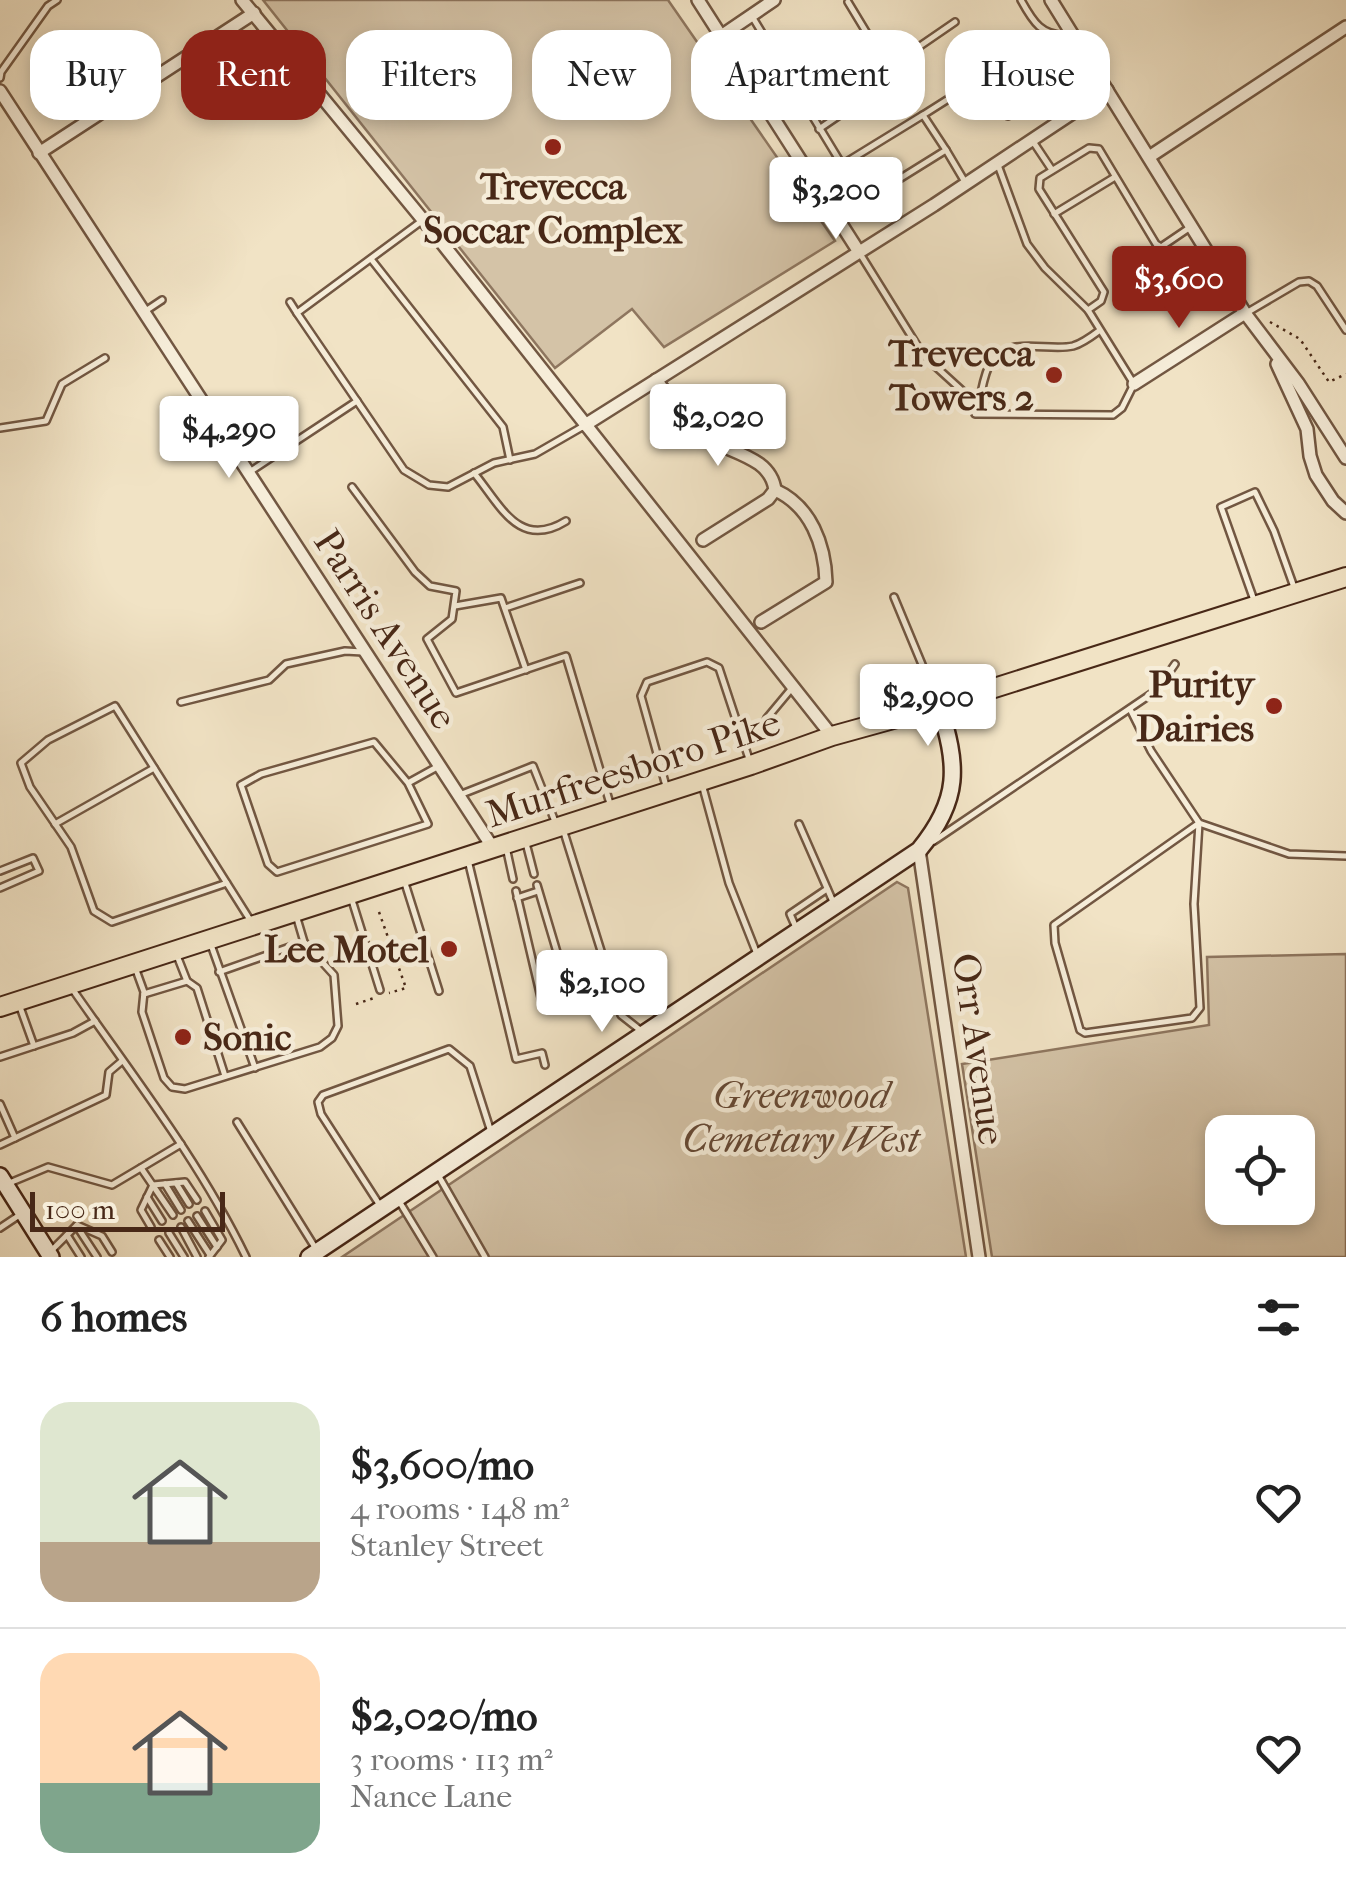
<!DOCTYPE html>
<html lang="en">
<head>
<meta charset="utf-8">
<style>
  :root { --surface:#fff; --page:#f6f6f6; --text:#222; --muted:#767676; --line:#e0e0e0; --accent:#8f2418 }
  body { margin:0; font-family:"IM FELL French Canon",serif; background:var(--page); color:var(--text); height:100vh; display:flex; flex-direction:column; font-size:38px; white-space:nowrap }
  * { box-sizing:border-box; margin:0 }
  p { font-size:32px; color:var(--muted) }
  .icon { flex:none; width:55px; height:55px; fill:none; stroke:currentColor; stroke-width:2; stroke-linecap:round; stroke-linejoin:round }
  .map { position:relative; height:1257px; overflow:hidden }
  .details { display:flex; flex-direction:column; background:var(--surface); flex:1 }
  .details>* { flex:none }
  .hud { position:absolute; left:30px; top:30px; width:1288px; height:90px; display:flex; gap:20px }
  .fabs { position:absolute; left:1205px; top:1115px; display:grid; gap:20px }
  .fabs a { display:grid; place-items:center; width:110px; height:110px; border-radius:20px; background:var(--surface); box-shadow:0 5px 15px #0003; font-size:50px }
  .scale { position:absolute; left:30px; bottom:25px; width:195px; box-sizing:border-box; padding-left:10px; border:5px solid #482817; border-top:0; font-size:28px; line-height:35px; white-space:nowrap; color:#482817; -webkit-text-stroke:8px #f6edd9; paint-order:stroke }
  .price { position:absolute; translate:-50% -85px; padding:0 22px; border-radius:10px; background:#fff; color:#222; font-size:32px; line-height:65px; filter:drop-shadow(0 2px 5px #0008) }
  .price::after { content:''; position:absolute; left:50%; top:60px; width:30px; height:22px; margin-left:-15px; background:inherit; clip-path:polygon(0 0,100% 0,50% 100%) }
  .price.on { background:var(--accent); color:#fff }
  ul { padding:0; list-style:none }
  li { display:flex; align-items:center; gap:30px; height:250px; padding:0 40px }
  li+li { border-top:2px solid var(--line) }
  li span { display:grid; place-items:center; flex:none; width:280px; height:200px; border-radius:30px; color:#555 }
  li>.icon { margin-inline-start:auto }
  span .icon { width:120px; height:120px; fill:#fffc; stroke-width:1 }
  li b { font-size:42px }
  h2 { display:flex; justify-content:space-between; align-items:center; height:120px; padding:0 40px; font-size:42px }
  .chip { padding:0 35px; border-radius:30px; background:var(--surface); box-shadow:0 5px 15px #0003; font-size:35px; line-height:90px }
  .chip.on { background:var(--accent); color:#fff }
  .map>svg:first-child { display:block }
  .green { fill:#d4c3a7; stroke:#8e765f; stroke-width:2.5; fill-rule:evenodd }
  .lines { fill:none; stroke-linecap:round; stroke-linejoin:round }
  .lane-casing { stroke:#725742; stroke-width:10 }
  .street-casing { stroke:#725742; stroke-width:16 }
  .secondary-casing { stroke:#482817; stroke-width:20 }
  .primary-casing { stroke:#482817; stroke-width:22 }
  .path { stroke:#482817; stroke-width:2.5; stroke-dasharray:2.5 5; stroke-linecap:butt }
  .lane { stroke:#f6edd9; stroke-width:5 }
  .street { stroke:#f6edd9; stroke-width:11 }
  .secondary { stroke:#f6edd9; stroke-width:15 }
  .primary { stroke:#f1e3c5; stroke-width:18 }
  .poi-dot { fill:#8f2418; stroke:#f6edd9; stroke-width:4 }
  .labels { text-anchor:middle; stroke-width:9; stroke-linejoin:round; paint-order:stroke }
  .poi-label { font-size:38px; font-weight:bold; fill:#482817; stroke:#f6edd9; text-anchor:end }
  .street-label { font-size:38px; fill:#482817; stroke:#f6edd9 }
  .park-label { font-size:38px; font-style:italic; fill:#644734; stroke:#f6edd9 }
</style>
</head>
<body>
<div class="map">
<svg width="1346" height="1257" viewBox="0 0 1346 1257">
  <rect width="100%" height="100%" fill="#f1e3c5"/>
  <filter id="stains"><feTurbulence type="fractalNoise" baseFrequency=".002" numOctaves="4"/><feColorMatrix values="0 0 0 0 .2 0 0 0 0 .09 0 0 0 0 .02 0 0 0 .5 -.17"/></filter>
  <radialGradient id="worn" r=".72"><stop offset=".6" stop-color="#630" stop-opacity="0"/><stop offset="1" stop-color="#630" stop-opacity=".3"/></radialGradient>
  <g class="green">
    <path d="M263,0H668L835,241L664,347L632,309L555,368Z"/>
    <path d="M897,882L908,888L966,1257H342Z"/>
    <path d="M1346,954V1257H992L962,1064L1209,1025L1207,957ZM1222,1132H1298V1208H1222Z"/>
  </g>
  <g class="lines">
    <defs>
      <g id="lane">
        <path d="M1021,0C1033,22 1042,37 1069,35"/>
        <path d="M753,18L864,201L946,150L923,115L840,166"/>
        <path d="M888,68L955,22"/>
        <path d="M0,78L1,72L48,6L57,0"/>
        <path d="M923,115L983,77L1008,116L1089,67"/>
        <path d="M819,129L894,78L848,2"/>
        <path d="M1032,140L1052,170"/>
        <path d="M946,150L965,182"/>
        <path d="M998,165L1027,244L1045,268L1088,310L1134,384L1122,408L1113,415L975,414C982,398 982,376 991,362C1009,335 1048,352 1073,346C1083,343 1092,336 1100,330"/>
        <path d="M1054,214L1115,177"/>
        <path d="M423,220L297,313L404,470L429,485L448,487L494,463L535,454L582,427"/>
        <path d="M859,252L923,355L979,406"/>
        <path d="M371,259L503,427L510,460"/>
        <path d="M290,302L297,313"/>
        <path d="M1088,310L1101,301L1104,292L1039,189L1040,178L1089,148L1099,149L1156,244L1161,247L1189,228"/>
        <path d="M144,312L162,300"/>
        <path d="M1248,312L1299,282L1309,281L1317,286L1346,330"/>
        <path d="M0,428L46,421L62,384L105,358"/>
        <path d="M251,471L357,401"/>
        <path d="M474,473C501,506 519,550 566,521"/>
        <path d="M352,487L415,572L430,586L456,591L452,619L427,639L456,693L566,656L611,807"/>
        <path d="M894,597L938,703"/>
        <path d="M1255,603L1221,507L1255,492L1274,531L1295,590"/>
        <path d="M455,606L501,598L526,670"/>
        <path d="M505,608L580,583"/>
        <path d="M181,702L269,680L286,664L345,651L363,652"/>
        <path d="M1130,709L1151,751L1199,823L1289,854L1346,856"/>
        <path d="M760,735L767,718L792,688"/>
        <path d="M408,783L374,742L261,774L241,785L268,864L277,872L428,824L408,783L437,767"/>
        <path d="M702,784L729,883L757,954"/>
        <path d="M666,786L641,696L647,682L707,662L719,668L750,762"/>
        <path d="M462,794L533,766L556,824"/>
        <path d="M1199,823L1194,904L1200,1008L1192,1018L1085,1033L1080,1030L1055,943L1054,925Z"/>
        <path d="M55,824L154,768"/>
        <path d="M799,824L834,904"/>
        <path d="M563,829L621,1015L640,1030"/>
        <path d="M934,841L1157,690L1175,664"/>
        <path d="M526,843L534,874"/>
        <path d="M506,847L513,879"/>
        <path d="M468,860L516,1059L542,1053L545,1065"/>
        <path d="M0,871L33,858L39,871L0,888"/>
        <path d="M404,880L439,991"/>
        <path d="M227,883L112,922L94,911L71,847L30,787L21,763L48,740L115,706L252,923"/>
        <path d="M516,891L543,1006L548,1008L565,1004L570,996L537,885"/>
        <path d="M351,897L380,990"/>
        <path d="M517,898L538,891"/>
        <path d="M797,930L790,914L827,889"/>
        <path d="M210,942L255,1068"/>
        <path d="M176,953L187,981L197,988L225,1076"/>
        <path d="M136,970L144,992L142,1012L164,1078L172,1087L185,1089L320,1047L332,1038L338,1026L334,975L304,942L296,915"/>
        <path d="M219,972L304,942"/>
        <path d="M71,987C132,1075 199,1160 246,1257"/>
        <path d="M144,994L187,981"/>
        <path d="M20,1007L34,1046"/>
        <path d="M0,1057L73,1033L95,1021"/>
        <path d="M0,1104L15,1138"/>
        <path d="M237,1122L316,1249"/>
        <path d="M0,1145L106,1095L109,1072L122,1061"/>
        <path d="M141,1168L173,1215"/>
        <path d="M437,1173L485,1257"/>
        <path d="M176,1183L189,1204"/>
        <path d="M7,1184L48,1167L112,1185L181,1144"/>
        <path d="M165,1184L181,1210"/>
        <path d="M147,1197L162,1221"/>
        <path d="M399,1201L433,1257"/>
        <path d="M379,1204L321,1114L318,1102L323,1095L449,1049L470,1066L491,1132"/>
        <path d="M205,1211L222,1240L209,1257"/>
        <path d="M197,1216L217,1247"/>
        <path d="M188,1221L210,1255"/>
        <path d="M77,1225L102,1236L112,1252"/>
        <path d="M151,1227L141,1210L153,1185L185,1182L197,1200"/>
        <path d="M181,1227L197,1257"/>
        <path d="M0,1228L21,1214"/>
        <path d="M78,1228L97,1257"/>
        <path d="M169,1233L184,1257"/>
        <path d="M67,1235L81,1257"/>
        <path d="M159,1240L170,1257"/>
        <path d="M51,1251L77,1225"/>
      </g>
      <g id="street">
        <path d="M242,0L438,238L832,736"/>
        <path d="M698,0L859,252"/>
        <path d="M1051,0L1245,313L1298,383L1346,458"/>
        <path d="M721,36L774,0"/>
        <path d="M0,91L493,848"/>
        <path d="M39,153L254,13"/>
        <path d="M1149,157L1346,27"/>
        <path d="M1277,364L1307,429L1310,456L1316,475L1333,501L1346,513"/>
        <path d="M656,380C669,396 681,417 696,431C722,453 770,453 775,490L768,499L703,540"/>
        <path d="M1134,384L1245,313"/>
        <path d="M585,425L934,205L1107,90"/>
        <path d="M761,622L826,582C825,545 811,506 775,490"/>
        <path d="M919,850L979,1257"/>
      </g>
      <g id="secondary">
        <path d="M0,1176L51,1257"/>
        <path d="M309,1257L919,850C961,799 958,766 939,705"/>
      </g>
      <path id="primary" d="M0,1007L751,765L832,736L915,713L1346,577"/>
    </defs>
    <use href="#lane" class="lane-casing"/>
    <use href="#street" class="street-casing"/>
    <use href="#secondary" class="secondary-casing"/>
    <use href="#primary" class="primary-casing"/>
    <g class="path">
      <path d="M1270,322L1300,339L1329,382L1346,374"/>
      <path d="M379,912L406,988L389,993"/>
      <path d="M356,1004L377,997"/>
    </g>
    <use href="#lane" class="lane"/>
    <use href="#street" class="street"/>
    <use href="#secondary" class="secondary"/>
    <use href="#primary" class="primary"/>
  </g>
  <g class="poi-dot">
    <circle cx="553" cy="147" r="10"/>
    <circle cx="1054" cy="375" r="10"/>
    <circle cx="1274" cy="706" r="10"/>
    <circle cx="449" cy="949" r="10"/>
    <circle cx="183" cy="1037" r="10"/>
  </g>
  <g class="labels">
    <g class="poi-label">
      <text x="553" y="199" text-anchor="middle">Trevecca<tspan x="553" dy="44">Soccar Complex</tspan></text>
      <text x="1034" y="366">Trevecca<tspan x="1034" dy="44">Towers 2</tspan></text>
      <text x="1254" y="697">Purity<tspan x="1254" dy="44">Dairies</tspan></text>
      <text x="429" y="962">Lee Motel</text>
      <text x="203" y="1050" text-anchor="start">Sonic</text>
    </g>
    <g class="street-label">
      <text transform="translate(386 629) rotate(57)" y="13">Parris Avenue</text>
      <text transform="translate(633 768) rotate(-18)" y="13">Murfreesboro Pike</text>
      <text transform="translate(979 1049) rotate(82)" y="13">Orr Avenue</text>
    </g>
    <g class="park-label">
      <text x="801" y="1108">Greenwood<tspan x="801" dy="44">Cemetary West</tspan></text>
    </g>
  </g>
  <rect width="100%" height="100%" filter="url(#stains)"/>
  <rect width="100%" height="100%" fill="url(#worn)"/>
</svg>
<div class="fabs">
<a><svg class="icon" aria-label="locate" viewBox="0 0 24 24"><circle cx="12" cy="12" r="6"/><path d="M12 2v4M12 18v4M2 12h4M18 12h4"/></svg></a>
</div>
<div class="scale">100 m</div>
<b class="price" style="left:836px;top:242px">$3,200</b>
<b class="price on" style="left:1179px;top:331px">$3,600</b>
<b class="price" style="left:718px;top:469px">$2,020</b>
<b class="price" style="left:229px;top:481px">$4,290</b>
<b class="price" style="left:928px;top:749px">$2,900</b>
<b class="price" style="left:602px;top:1035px">$2,100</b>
<div class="hud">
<a class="chip">Buy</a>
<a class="chip on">Rent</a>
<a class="chip">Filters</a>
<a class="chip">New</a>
<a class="chip">Apartment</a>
<a class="chip">House</a>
</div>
</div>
<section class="details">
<h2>6 homes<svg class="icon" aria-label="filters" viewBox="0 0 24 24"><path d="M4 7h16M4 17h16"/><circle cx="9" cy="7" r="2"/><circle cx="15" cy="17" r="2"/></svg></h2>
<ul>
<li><span style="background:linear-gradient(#dfe7d0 70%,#b9a48a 0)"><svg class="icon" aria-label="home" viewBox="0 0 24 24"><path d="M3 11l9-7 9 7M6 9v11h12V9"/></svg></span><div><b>$3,600/mo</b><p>4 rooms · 148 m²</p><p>Stanley Street</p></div><svg class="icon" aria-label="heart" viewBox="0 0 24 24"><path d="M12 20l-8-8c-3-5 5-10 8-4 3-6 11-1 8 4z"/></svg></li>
<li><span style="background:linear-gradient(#ffd9b3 65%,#7fa58c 0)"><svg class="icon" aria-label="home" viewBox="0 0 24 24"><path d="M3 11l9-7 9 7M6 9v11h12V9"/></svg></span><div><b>$2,020/mo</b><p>3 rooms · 113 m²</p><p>Nance Lane</p></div><svg class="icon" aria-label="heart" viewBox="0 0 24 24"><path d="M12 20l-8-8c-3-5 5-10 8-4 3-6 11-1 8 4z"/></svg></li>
</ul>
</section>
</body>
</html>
